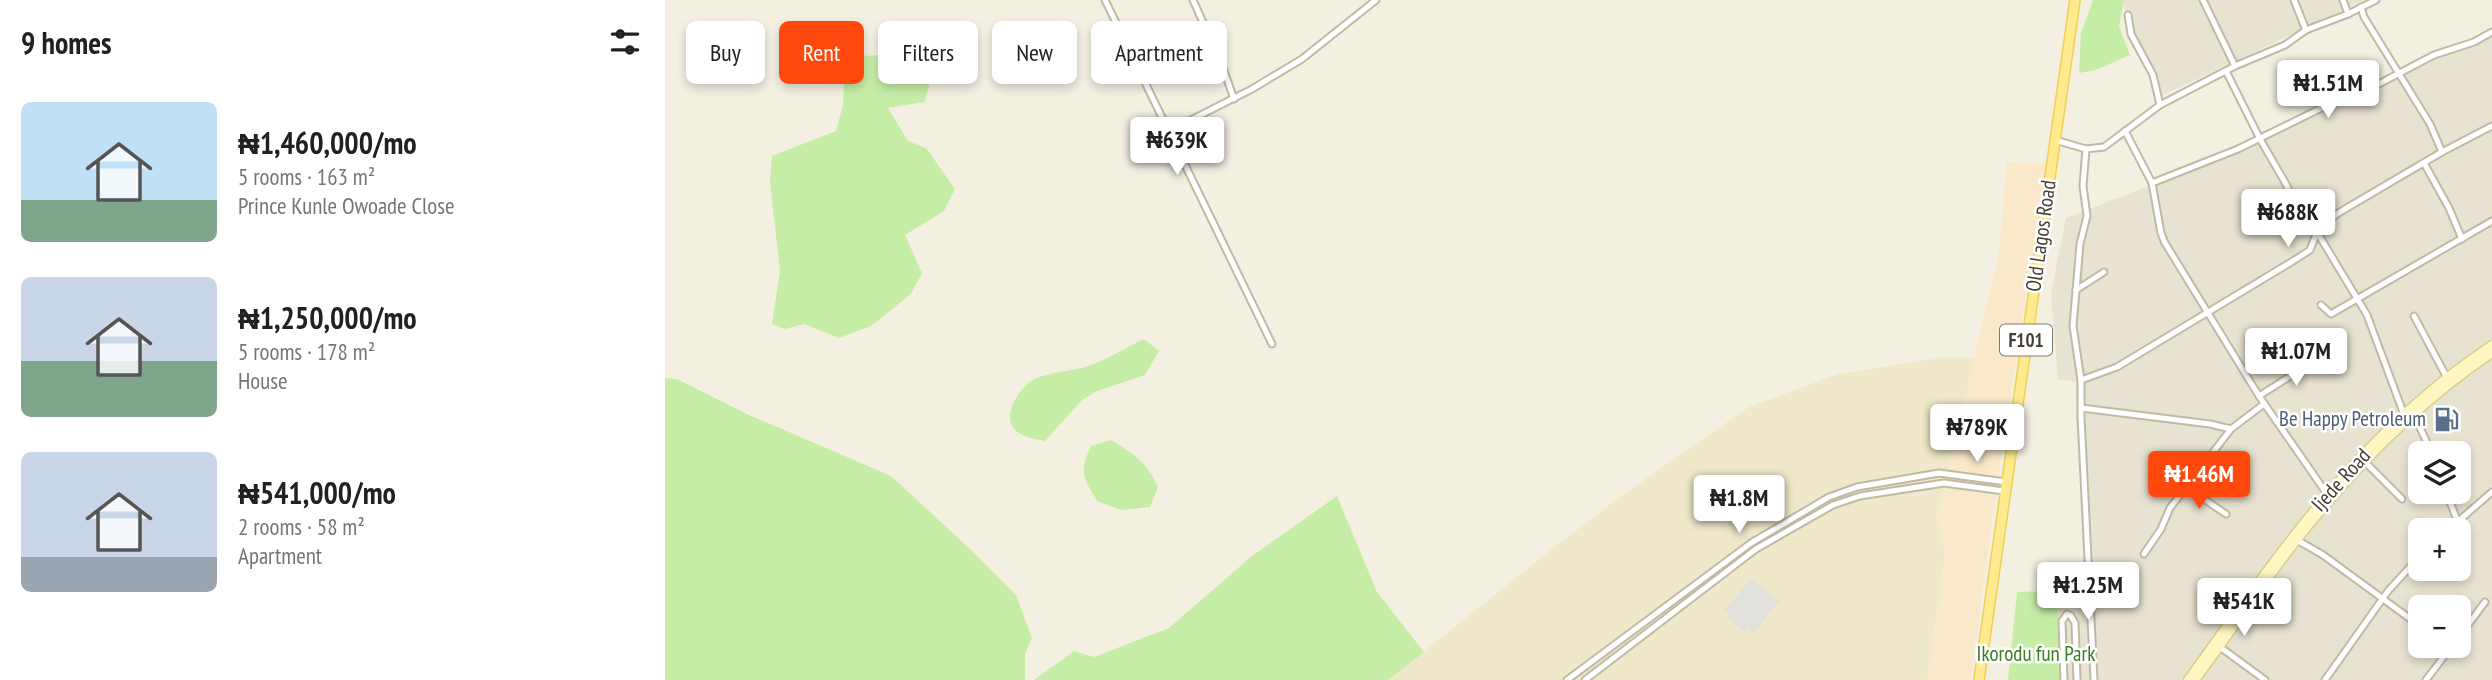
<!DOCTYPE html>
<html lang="en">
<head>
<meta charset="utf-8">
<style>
  :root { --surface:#fff; --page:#f2f2f2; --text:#202124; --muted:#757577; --accent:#ff480e }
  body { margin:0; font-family:"PT Sans Narrow",sans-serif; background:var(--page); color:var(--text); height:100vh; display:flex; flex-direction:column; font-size:26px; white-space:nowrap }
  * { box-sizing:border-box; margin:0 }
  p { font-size:23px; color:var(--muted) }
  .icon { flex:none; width:38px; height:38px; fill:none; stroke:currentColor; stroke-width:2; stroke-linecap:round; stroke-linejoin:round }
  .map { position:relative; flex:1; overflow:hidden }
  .panel { display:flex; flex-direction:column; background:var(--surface); width:665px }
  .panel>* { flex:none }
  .guide { position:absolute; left:21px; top:21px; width:665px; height:63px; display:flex; gap:14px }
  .buttons { position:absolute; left:1743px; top:441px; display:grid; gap:14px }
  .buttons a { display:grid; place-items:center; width:63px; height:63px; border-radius:10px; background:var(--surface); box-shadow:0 4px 10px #0003; font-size:35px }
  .price { position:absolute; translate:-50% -60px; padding:0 16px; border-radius:7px; background:#fff; color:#222; font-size:23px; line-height:46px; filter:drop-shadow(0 2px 4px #0008) }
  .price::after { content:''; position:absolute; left:50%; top:42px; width:21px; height:16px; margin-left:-10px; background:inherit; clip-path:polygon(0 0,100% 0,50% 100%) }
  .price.current { background:var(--accent); color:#fff }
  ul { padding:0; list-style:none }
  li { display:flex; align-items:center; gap:21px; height:175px; padding:0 21px }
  li span { display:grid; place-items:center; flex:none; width:196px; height:140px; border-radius:10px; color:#555 }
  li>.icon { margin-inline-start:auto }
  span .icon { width:84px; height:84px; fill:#fffc; stroke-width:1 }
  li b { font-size:30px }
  h2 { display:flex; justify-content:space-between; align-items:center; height:84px; padding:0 21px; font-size:30px }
  .pill { padding:0 24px; border-radius:10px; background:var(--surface); box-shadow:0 4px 10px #0003; font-size:24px; line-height:63px }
  .pill.current { background:var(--accent); color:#fff }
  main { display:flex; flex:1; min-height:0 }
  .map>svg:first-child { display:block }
  .residential { fill:#e8e3d0; fill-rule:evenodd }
  .commercial { fill:#f9e9ca }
  .education { fill:#efe8ca }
  .green { fill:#c6eda6 }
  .parking { fill:#e3e1dc }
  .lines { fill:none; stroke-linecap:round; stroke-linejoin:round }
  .minor-casing { stroke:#c0b9a4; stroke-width:9 }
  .secondary-casing { stroke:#d9cc8c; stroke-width:11 }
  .primary-casing { stroke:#f1d052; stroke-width:12 }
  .minor { stroke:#fff; stroke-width:5 }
  .secondary { stroke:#fff6c1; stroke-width:8 }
  .primary { stroke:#ffea90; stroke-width:9 }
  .labels { text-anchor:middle; stroke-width:5; stroke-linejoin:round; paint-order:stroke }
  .shield { fill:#fff; stroke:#7e7970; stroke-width:2 }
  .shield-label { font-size:19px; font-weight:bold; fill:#464032 }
  .street-label { font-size:21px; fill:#464032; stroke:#fff }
  .service-label { font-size:21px; fill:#4e5e75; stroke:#fff; text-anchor:end }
  .park-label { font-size:21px; fill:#3a7e1f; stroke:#fff }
</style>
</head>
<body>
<main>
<section class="panel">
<h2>9 homes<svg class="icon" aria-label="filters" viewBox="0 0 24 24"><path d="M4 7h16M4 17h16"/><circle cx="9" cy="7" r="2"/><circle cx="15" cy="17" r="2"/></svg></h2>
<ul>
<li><span style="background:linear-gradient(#bfe0f5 70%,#7fa58c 0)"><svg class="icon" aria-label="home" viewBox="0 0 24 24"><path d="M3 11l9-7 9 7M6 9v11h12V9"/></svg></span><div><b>₦1,460,000/mo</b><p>5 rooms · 163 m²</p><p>Prince Kunle Owoade Close</p></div></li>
<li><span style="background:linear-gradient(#c9d6e8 60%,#7fa58c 0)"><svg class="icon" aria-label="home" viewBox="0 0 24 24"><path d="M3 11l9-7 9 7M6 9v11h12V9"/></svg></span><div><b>₦1,250,000/mo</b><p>5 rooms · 178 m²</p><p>House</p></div></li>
<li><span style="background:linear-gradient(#c9d6e8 75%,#9aa5b1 0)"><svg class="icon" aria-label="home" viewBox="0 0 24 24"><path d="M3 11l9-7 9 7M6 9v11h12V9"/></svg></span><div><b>₦541,000/mo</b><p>2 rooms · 58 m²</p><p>Apartment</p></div></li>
</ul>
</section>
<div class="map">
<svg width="1827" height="680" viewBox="0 0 1827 680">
  <rect width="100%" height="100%" fill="#f3f0e2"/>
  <g class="residential">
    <path d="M1459,0H1699L1496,96L1458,5Z"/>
    <path d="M1827,28V680H1397L1392,591L1428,582L1412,382L1393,379L1386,293L1401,218L1571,152ZM1755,453H1794V492H1755ZM1755,530H1794V569H1755ZM1755,607H1794V646H1755Z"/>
  </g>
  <path class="commercial" d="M1342,162L1381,164L1328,511L1306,680H1262L1280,554L1271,516L1334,253Z"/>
  <path class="education" d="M1281,357L1309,358L1271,516L1280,554L1262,680H723L892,545L963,491L1084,407L1173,374Z"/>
  <g class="green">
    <path d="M1428,0H1459L1454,26L1465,55L1431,70L1414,73L1416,33Z"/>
    <path d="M227,54L250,65L265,81L260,102L223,108L243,141L261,148L290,189L279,211L240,235L257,273L246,294L206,326L174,338L139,324L120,329L107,324L115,271L105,182L107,156L171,131L178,105L179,77L199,56Z"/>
    <path d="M479,339L494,351L480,375L432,391L417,400L380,441C371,439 361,438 354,433C335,421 350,395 363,383C378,372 403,372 420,367C440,361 460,348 479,339Z"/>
    <path d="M0,378L12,379L84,415L226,476L304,548L351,595L367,638L360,654V680H0Z"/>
    <path d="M446,440C468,453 482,463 493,487L485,507L456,510L432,501C418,478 414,471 426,446Z"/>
    <path d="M672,496L712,592L759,652L723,680H369L409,651L429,657L504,628L587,556Z"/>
    <path d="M1392,591L1397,680H1343L1352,592Z"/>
  </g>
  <path class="parking" d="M1086,578L1114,601L1088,634L1083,629L1080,632L1062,617L1065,614L1060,610Z"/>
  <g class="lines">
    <defs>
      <g id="minor">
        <path d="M440,0L607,344"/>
        <path d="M528,0L557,65L569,99"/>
        <path d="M1538,0L1570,66"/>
        <path d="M1629,0L1641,30"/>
        <path d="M1678,0L1683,14"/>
        <path d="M1696,7L1699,17L1765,124L1777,152"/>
        <path d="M1463,15L1466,34L1488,75L1495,105"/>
        <path d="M1561,71L1595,139L1621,184L1629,203L1652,232L1702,315L1738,412"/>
        <path d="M504,131L587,89L637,59L711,0"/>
        <path d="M1460,131L1487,183L1496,233L1500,243L1594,396L1662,494"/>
        <path d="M1390,140L1421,149L1439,147L1495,105L1570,66L1620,45L1641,30L1683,14L1711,0"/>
        <path d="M1421,149L1418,186L1422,216L1415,244L1408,326L1416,380V417L1429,680"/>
        <path d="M1759,163L1784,208L1797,239"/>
        <path d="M1487,183L1573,149L1689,92L1708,87L1769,55L1809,42L1827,32"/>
        <path d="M1411,290L1439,272"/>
        <path d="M1656,305L1666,314L1827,221"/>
        <path d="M1749,316L1781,376"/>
        <path d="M1416,380L1452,367L1628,261L1645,250L1652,232L1661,222L1675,212L1777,152L1827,126"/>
        <path d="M1594,396L1654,358H1663L1670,370"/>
        <path d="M1416,408L1545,424L1566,429"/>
        <path d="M1748,413L1767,453"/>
        <path d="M1700,462L1737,499"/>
        <path d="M1521,487L1561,514"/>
        <path d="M1781,492L1793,522"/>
        <path d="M1783,530L1827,492"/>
        <path d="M1632,540L1658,555L1755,626"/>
        <path d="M1479,554L1496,529L1505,508L1566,429L1599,404"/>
        <path d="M1794,637L1820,602"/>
        <path d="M1555,647L1600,680"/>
        <path d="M902,680L1086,543L1164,497L1192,487L1274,473L1341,482"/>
        <path d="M920,680L1091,549L1168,505L1195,496L1279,483L1339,491"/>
        <path d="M1399,680L1397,621L1402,614L1406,616L1410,623L1412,680"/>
        <path d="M1660,680L1723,591L1755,556"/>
        <path d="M1761,680L1787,646"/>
      </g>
      <g id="secondary">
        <path d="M1523,680C1614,554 1695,432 1827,345"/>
        <path d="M1530,680C1565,633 1598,583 1634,537C1690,467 1752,403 1827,353"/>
      </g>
      <path id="primary" d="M1314,680L1410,0"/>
    </defs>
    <use href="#minor" class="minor-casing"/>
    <use href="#secondary" class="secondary-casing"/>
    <use href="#primary" class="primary-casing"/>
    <use href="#minor" class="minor"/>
    <use href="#secondary" class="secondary"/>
    <use href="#primary" class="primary"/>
  </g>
  <defs>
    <symbol id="fuel-bare" viewBox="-9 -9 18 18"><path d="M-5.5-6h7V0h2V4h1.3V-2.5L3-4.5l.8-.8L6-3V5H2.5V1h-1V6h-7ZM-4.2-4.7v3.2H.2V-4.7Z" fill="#5c6f8a" stroke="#fff" stroke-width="2.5" paint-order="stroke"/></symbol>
  </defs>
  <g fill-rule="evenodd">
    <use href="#fuel-bare" x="1764" y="402" width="35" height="35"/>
  </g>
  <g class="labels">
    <rect class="shield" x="1335" y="324.5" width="52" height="31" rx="5"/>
    <g class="shield-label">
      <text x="1361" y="347">F101</text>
    </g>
    <g class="street-label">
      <text transform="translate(1376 236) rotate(-82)" y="7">Old Lagos Road</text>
      <text transform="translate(1676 480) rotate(-48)" y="7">Ijede Road</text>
    </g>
    <g class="service-label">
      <text x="1761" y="426">Be Happy Petroleum</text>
    </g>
    <g class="park-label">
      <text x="1371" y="661">Ikorodu fun Park</text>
    </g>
  </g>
</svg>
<div class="buttons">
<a><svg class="icon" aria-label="layers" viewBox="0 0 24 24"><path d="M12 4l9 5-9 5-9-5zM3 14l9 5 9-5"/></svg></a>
<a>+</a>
<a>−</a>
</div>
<b class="price" style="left:1663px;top:120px">₦1.51M</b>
<b class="price" style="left:512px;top:177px">₦639K</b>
<b class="price" style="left:1623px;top:249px">₦688K</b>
<b class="price" style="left:1631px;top:388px">₦1.07M</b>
<b class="price" style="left:1312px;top:464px">₦789K</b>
<b class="price current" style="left:1534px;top:511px">₦1.46M</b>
<b class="price" style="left:1074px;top:535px">₦1.8M</b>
<b class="price" style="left:1423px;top:622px">₦1.25M</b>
<b class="price" style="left:1579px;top:638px">₦541K</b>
<div class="guide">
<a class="pill">Buy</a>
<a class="pill current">Rent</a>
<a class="pill">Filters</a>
<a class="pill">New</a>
<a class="pill">Apartment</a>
</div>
</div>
</main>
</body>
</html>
